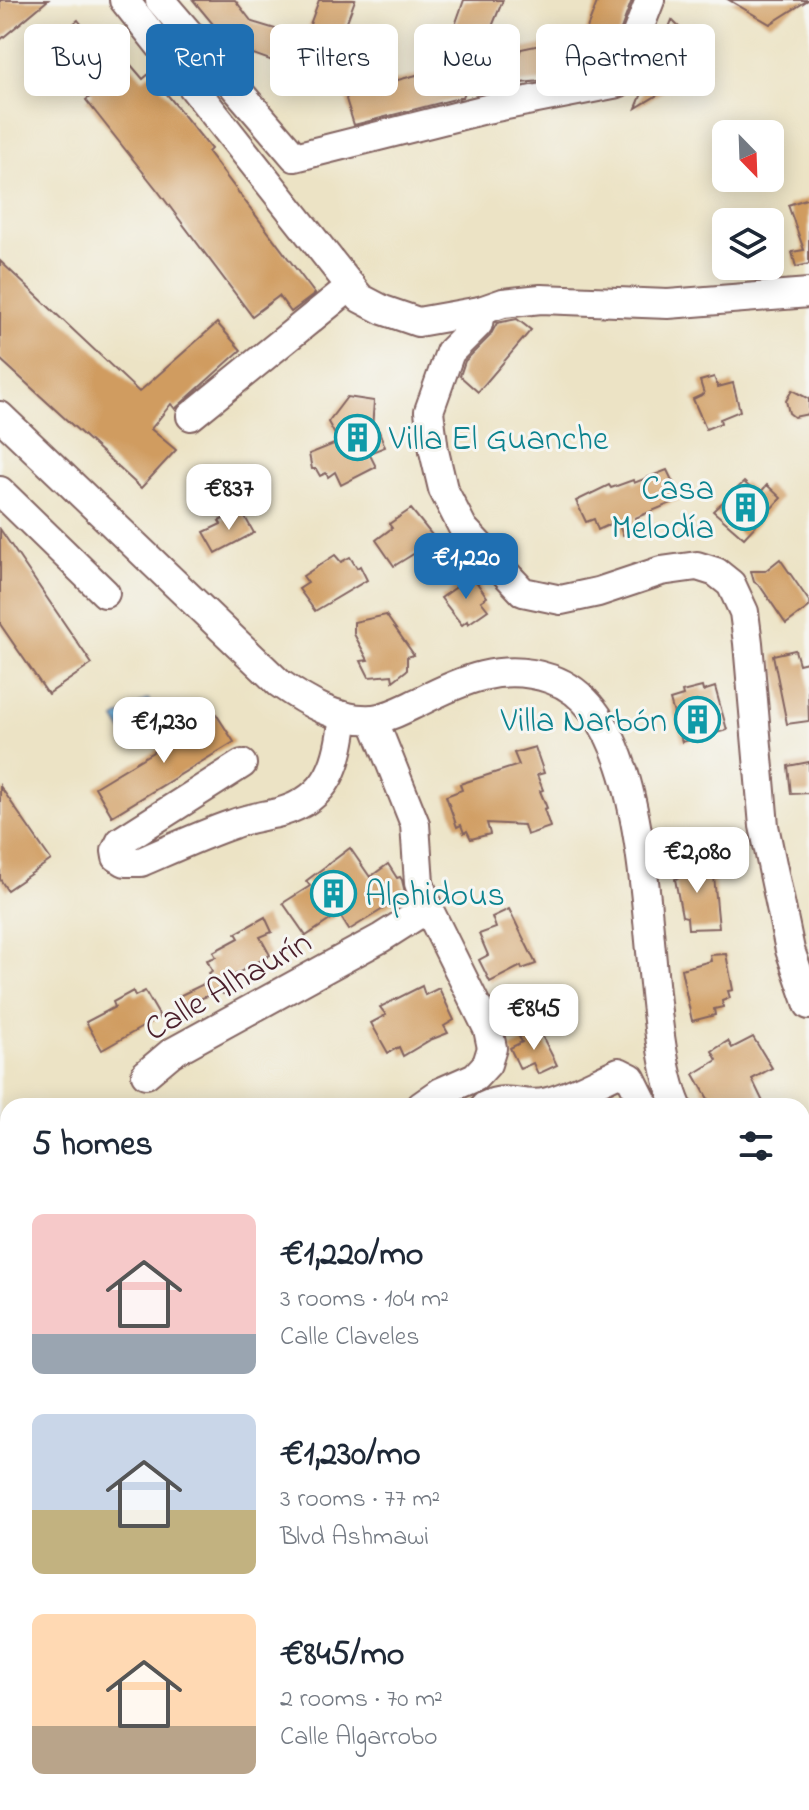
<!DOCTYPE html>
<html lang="en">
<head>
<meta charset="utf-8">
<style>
  :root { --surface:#fff; --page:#f6f6f7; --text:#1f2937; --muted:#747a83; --accent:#1f6fb2 }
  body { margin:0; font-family:"Indie Flower",sans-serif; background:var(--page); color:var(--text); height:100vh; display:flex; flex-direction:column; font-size:30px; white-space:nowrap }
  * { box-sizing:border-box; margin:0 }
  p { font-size:26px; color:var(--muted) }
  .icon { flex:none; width:44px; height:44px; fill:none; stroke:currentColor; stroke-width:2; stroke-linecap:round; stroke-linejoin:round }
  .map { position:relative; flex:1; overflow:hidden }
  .panel { position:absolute; left:0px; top:1098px; width:810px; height:712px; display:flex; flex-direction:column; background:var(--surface); border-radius:24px 24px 0 0; box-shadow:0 4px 20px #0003 }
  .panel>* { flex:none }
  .hud { position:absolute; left:24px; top:24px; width:762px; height:72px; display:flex; gap:16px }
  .needle { width:52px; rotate:157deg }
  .buttons { position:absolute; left:712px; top:120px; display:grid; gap:16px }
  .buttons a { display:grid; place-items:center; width:72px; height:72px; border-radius:12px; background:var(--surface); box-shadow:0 4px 20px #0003; font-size:40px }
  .price { position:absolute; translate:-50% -68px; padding:0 18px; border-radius:16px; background:#fff; color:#222; font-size:26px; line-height:52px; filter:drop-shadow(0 2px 4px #0008) }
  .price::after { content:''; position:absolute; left:50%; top:48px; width:24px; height:18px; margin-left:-12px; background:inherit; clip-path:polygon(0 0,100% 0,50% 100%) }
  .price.current { background:var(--accent); color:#fff }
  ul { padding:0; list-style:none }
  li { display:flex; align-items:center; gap:24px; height:200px; padding:0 32px }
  li span { display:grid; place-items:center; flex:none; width:224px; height:160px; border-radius:12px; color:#555 }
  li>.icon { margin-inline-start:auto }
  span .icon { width:96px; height:96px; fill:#fffc; stroke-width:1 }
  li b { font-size:34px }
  h2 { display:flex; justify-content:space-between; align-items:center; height:96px; padding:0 32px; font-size:34px }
  .chip { padding:0 28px; border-radius:12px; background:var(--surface); box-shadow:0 4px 20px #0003; font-size:28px; line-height:72px }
  .chip.current { background:var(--accent); color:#fff }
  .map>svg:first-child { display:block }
  .water { fill:#73beec; stroke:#5e6e8c; stroke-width:2 }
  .building { fill:#d09c61 }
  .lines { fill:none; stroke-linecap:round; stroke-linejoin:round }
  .minor-casing { stroke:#836461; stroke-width:32 }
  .highway-casing { stroke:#836461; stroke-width:44 }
  .minor { stroke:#fff; stroke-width:28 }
  .highway { stroke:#f8bf6c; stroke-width:40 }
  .labels { text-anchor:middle; stroke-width:6; stroke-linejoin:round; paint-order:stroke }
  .culture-label { font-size:34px; fill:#0d838f; stroke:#f6f6f2; text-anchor:start }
  .street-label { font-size:34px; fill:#4a1f2b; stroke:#f6f6f2 }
</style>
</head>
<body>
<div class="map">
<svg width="809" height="1810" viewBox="0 0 809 1810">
  <rect width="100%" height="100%" fill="#f6f6f2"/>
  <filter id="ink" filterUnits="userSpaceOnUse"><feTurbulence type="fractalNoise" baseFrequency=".0125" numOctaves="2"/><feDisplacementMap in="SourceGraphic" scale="16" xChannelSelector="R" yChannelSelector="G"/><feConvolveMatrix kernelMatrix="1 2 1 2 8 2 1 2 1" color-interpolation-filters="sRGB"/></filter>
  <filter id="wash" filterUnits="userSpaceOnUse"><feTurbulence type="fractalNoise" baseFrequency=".006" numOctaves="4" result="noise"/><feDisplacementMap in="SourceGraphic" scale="32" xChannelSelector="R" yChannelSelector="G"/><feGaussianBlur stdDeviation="1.8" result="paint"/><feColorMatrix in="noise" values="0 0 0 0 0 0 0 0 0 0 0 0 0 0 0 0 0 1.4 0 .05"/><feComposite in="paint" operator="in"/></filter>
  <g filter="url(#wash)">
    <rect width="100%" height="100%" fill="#ece3c5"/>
    <path class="water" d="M148,699L158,714L125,735L115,719Z"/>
    <g id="blocks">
      <g class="building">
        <path d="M0,0H48L0,40Z"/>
        <path d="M193,0H235L252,22L305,38L319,0H355L328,72L317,77L231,46Z"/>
        <path d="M464,0H503L463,97L354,125L346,99L349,93L435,70L441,65Z"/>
        <path d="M598,0H632L606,68L542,81L508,84L521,49L584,36Z"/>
        <path d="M729,0H808L770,24Z"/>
        <path d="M78,20L121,74L131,65L143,79L150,73L211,149L208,152L315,294L291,312L279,296L252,316L158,191L86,100L93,94L52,42Z"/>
        <path d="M672,20L697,46L682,80L636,108Z"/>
        <path d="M809,198V264L796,267L792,252L804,250L788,205Z"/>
        <path d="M0,261L139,392L217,323L241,350L175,409L171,404L151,429L176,450L141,488L0,359Z"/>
        <path d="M517,319L531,330L478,392L460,376L465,361L490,336L497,323Z"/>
        <path d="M714,377L718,387L733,383L740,411L720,419L721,423L706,429L693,399L704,394L700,381Z"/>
        <path d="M792,390L809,399V414L794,417L789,413L786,401Z"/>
        <path d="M347,397L374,401L372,429L379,431L385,447L369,453L376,467L341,485L335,472L328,477L326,473L320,476L316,469H312L309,454L339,442L328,422Z"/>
        <path d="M667,470L681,499L635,518L638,529L623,535L617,521L598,530L594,519L586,522L576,501L609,485L611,488L633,480L634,483Z"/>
        <path d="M744,482L758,495L767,485L781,498L744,538L713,511Z"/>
        <path d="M411,509L436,540L394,566L376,540L392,528L389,524Z"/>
        <path d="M241,510L254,533L216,553L204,532L221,524L219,521Z"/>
        <path d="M0,529L92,664L48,694L0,624Z"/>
        <path d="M335,555L341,562L350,557L357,568L360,566L367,580L315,611L299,589L308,583L303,576Z"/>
        <path d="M780,559L809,601V607L786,624L760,586L754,582L751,571H765Z"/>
        <path d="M472,576L487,597L481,601L488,610L468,624L467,621L462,625L441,598Z"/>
        <path d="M386,615L414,655L407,657V670L393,681L392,675L369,677L361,661L368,660L354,634V622Z"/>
        <path d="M795,650L799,664L807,662L809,721L787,724L773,655Z"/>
        <path d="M702,687L703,691L715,687L727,730L682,742L670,700L683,696L682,692Z"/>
        <path d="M216,714L234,742L112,816L95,787Z"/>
        <path d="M535,747L544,773L537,775L543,790L540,791L547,808L544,809L550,827L527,835L524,825L487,823L490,834L471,839L467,831L464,833L461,825L457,827L446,796L462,790L460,784L519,765L514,753Z"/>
        <path d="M809,762V793L791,794L788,766Z"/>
        <path d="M0,786L51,860L7,890L0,879Z"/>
        <path d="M350,848L370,877L388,864L397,878L400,877L402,880L407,901L400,906L396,901L349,930L339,914L306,936L283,903L310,886L306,881Z"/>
        <path d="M696,858L697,867L713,866L719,928L688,929L687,917L682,916L675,879L680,877L677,859Z"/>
        <path d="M509,909L536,964L522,969L521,966L490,982L479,960L488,955L479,934L496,928L492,917Z"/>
        <path d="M265,917L272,932L260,937L270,955L233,976L238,985L223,994L221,991L183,1005L179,996L212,980L209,973L212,971L207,960L216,957L213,952L239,938L236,933Z"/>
        <path d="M726,954L733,990L728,991L730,998L722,1001L723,1007L714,1009L715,1015L692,1021L681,969L711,961L710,955Z"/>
        <path d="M422,986L425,995L439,988L454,1020L444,1026L448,1033L430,1040L403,1056L399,1047L388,1053L371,1023L386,1015L380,1007Z"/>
        <path d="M133,991L135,996L145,991L160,1017L102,1050L86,1022L115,1007L113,1002Z"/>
        <path d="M538,1028L557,1065L538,1074L533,1063L520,1069L510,1048L522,1042L519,1037Z"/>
        <path d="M753,1037L772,1068L752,1079L765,1106H712L694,1074L717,1060L712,1051L728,1041L732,1048Z"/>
      </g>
    </g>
  </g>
  <g filter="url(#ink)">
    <use href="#blocks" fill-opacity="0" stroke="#836461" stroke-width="2"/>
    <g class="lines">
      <defs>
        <g id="minor">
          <path d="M124,0L360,298L383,310L418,322L480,311L503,303L541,299L668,304L809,293"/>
          <path d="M160,0L295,157L486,109L618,83L650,0"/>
          <path d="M480,311L478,324L450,352L429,411L434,451L443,489L463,528L523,592L561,600L598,592L661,571L697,566L716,572L731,584L744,612L748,643L764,826L790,950L809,1005"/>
          <path d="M0,416L279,683C306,702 339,722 374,719C390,717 404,709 419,702C462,680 502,662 551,679C671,720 634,1009 677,1106"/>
          <path d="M191,416L351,286"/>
          <path d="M0,491L105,593"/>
          <path d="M373,719L415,824L419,883L428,908L488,1029L492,1048L487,1064L475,1077L441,1092L421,1106"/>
          <path d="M242,764L121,841L116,851L117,857L125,862H141C171,849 201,835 233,824C248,818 265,816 281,812C331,797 338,762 344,716"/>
          <path d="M146,1074L171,1053L381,938L428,908"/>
          <path d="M485,1106C510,1094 522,1109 548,1102C572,1096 596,1082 619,1072L631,1078L645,1106"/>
          <path d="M802,1274L809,1284"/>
          <path d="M802,1363L809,1362"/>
          <path d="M0,1540L8,1548"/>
          <path d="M802,1801L809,1810"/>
          <path d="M620,1810L649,1802"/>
        </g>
        <g id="highway">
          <path d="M802,1478L809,1473"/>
          <path d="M802,1522L809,1518"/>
          <path d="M802,1568L809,1564"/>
          <path d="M328,1810L338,1802"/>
          <path d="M388,1810L398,1802"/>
        </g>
      </defs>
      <use href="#minor" class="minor-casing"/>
      <use href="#highway" class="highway-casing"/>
      <use href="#minor" class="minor"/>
      <use href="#highway" class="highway"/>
    </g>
  </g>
  <defs>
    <symbol id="building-ring" viewBox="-11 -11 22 22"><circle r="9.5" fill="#f6f6f2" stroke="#0f9aa8" stroke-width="1.5"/><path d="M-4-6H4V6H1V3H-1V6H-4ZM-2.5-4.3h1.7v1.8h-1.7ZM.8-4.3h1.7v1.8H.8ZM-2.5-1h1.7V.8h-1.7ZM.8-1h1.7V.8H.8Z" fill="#0f9aa8"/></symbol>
  </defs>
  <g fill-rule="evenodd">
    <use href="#building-ring" x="332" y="412" width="51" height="51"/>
    <use href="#building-ring" x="720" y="482" width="51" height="51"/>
    <use href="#building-ring" x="672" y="694" width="51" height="51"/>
    <use href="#building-ring" x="308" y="868" width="51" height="51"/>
  </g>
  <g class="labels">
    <g class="culture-label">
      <text x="389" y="449">Villa El Guanche</text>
      <text x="714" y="499" text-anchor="end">Casa<tspan x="714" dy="39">Melodía</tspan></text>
      <text x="667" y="731" text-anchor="end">Villa Narbón</text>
      <text x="365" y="905">Alphidous</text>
    </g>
    <g class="street-label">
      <text transform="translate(227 984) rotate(-30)" y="12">Calle Alhaurín</text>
    </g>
  </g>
</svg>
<div class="buttons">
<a><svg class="needle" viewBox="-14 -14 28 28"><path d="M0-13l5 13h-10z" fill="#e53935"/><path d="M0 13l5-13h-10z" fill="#747a83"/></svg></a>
<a><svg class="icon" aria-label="layers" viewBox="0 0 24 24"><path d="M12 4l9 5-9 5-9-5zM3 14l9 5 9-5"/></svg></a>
</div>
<b class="price" style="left:229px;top:532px">€837</b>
<b class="price current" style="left:466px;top:601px">€1,220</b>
<b class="price" style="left:164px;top:765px">€1,230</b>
<b class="price" style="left:697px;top:895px">€2,080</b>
<b class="price" style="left:534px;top:1052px">€845</b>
<div class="hud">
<a class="chip">Buy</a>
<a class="chip current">Rent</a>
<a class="chip">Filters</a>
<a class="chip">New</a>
<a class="chip">Apartment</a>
</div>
<section class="panel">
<h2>5 homes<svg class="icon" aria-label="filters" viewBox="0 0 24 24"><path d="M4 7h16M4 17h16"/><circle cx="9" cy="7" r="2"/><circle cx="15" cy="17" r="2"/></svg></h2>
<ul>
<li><span style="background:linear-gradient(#f6c9c9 75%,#9aa5b1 0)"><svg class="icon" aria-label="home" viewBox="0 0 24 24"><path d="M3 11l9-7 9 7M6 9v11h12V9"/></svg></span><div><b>€1,220/mo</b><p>3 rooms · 104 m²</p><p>Calle Claveles</p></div></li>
<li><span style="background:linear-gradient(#c9d6e8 60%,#c2b280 0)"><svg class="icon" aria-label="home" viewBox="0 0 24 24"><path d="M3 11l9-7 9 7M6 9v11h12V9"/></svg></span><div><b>€1,230/mo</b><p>3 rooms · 77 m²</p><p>Blvd Ashmawi</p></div></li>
<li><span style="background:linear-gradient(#ffd9b3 70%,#b9a48a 0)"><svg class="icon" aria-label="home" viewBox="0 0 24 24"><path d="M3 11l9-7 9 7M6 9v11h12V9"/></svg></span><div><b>€845/mo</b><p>2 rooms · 70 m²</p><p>Calle Algarrobo</p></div></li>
</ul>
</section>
</div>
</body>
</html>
